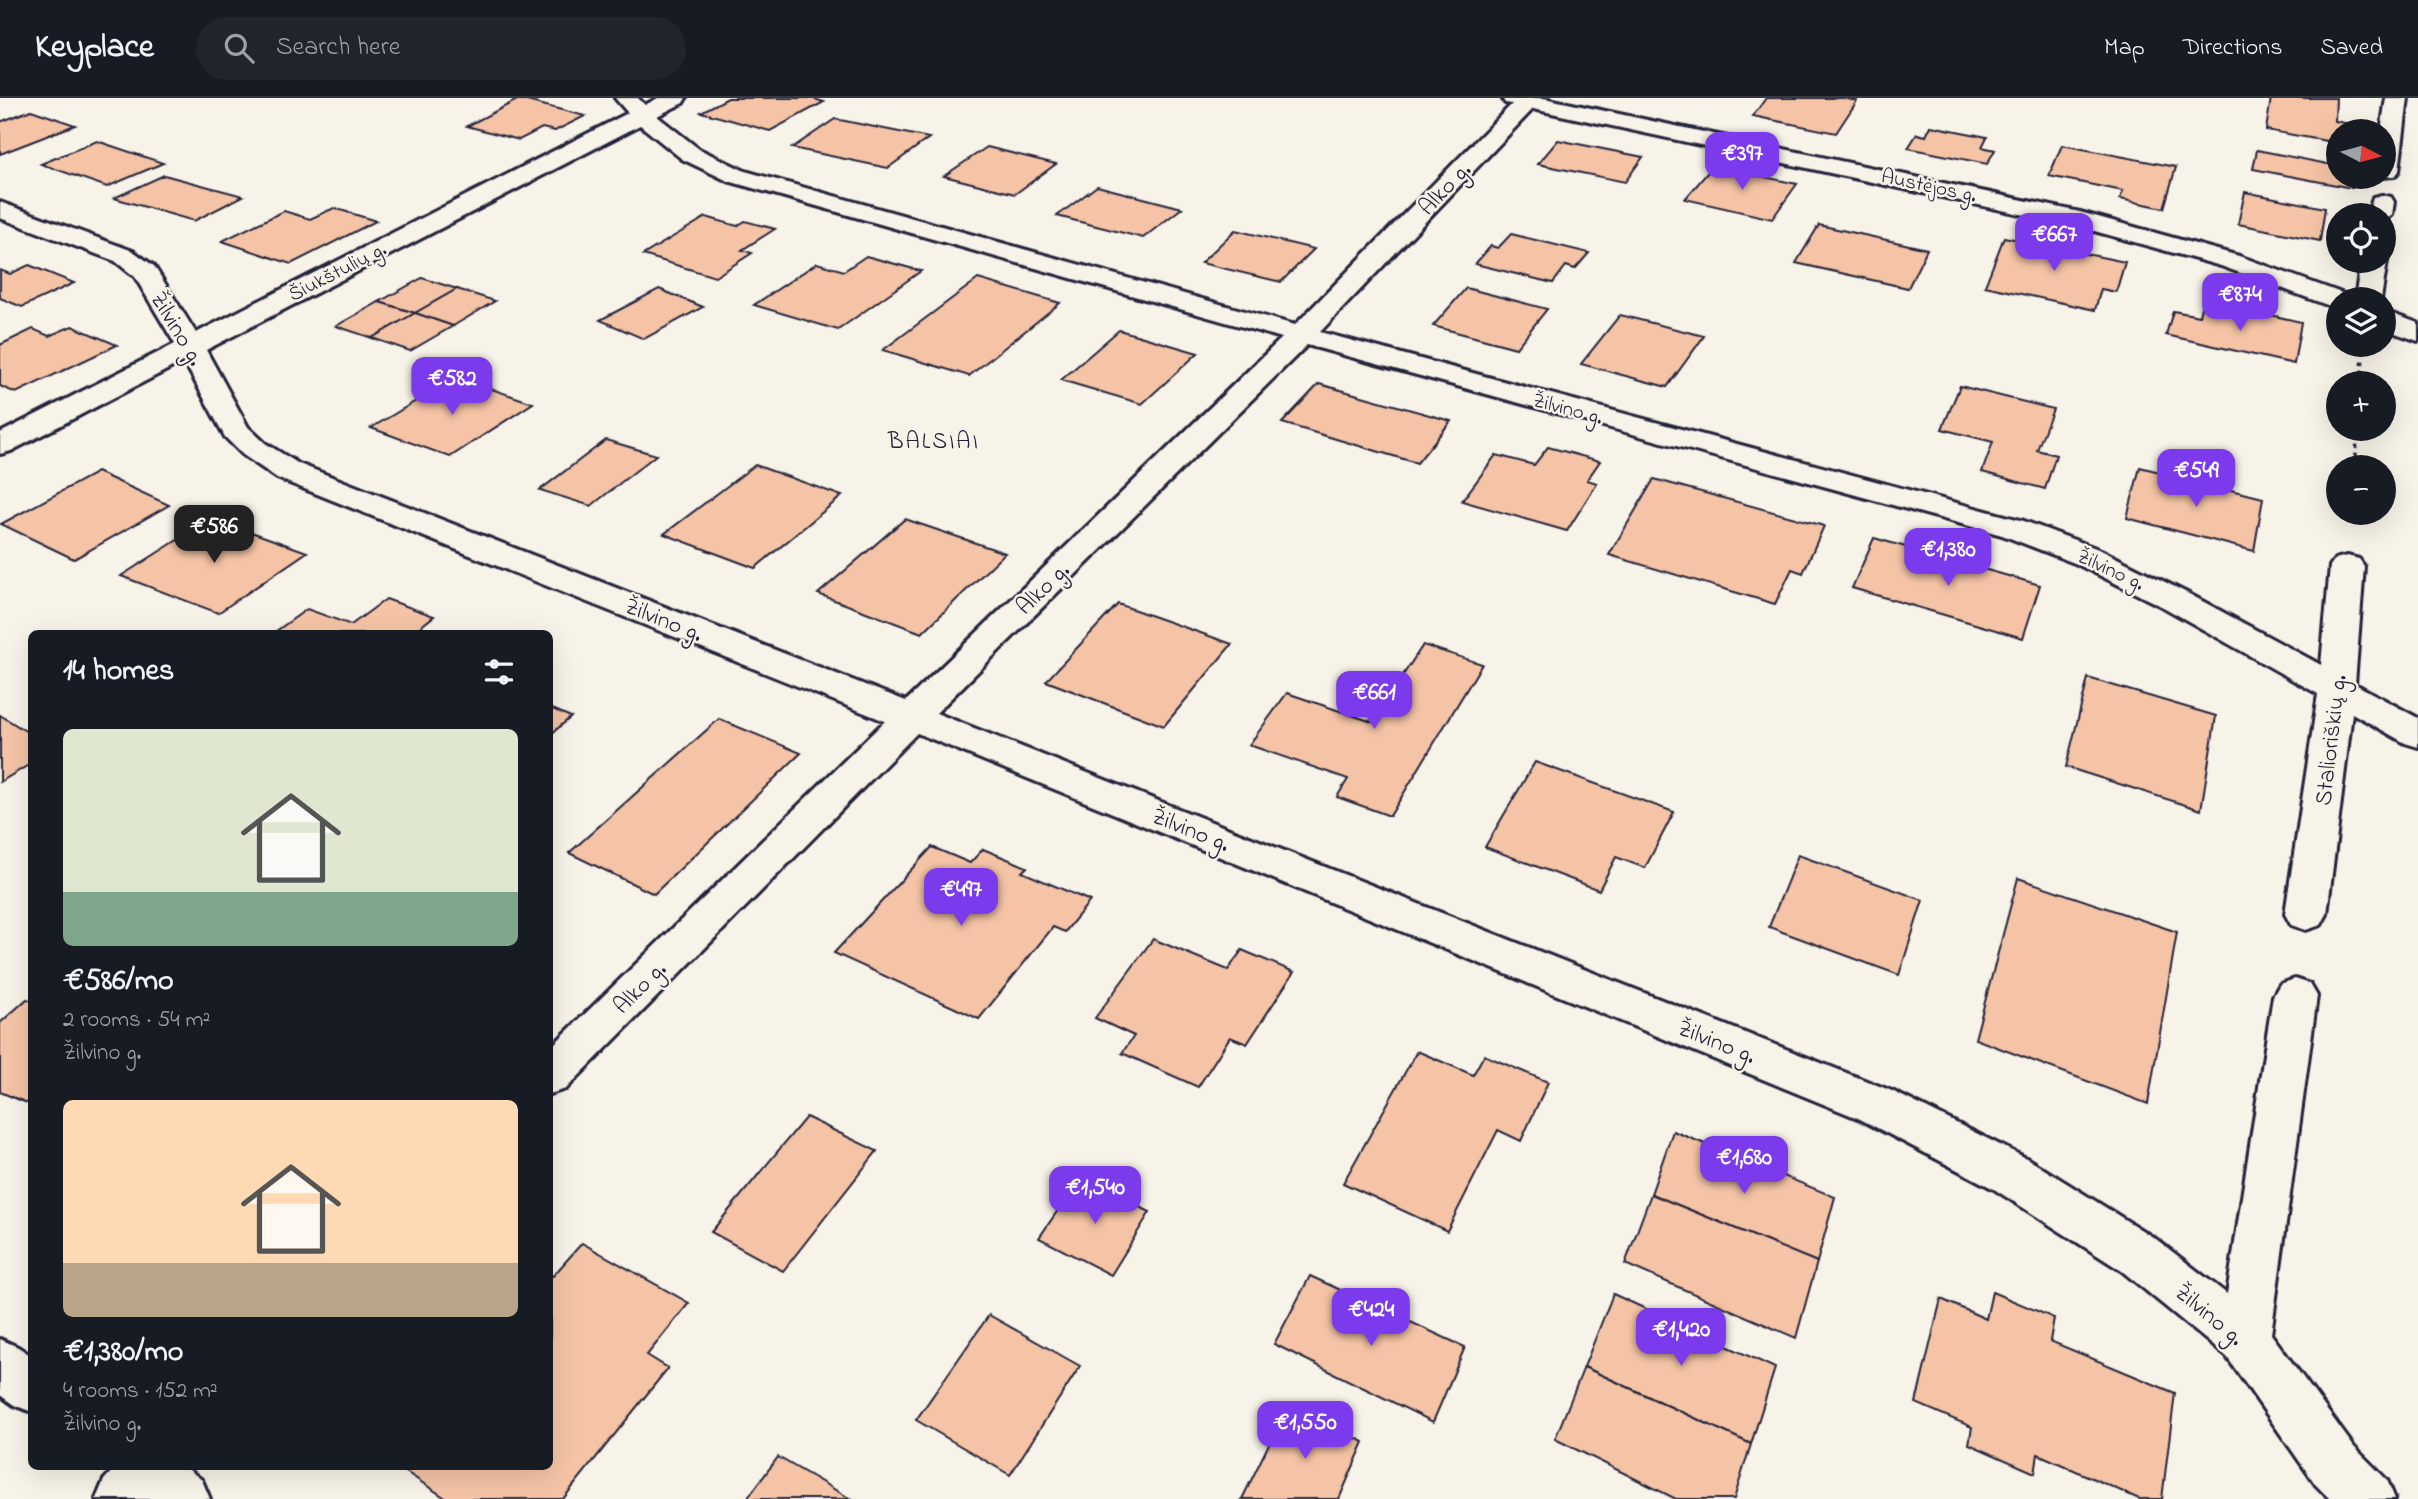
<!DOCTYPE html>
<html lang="en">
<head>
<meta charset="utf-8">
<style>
  :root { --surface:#171b24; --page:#20242c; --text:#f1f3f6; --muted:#9ea1a6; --line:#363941; --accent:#7c3aed }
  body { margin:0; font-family:"Indie Flower",sans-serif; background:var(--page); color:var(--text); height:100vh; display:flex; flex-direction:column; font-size:26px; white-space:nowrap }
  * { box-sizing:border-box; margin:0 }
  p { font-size:23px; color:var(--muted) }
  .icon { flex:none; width:38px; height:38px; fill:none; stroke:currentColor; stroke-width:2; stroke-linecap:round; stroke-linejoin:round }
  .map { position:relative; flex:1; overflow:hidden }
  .drawer { position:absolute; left:28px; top:532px; width:525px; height:840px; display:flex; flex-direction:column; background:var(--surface); border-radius:10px; box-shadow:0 7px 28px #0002 }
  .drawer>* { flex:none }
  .needle { width:46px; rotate:96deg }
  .tools { position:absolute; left:2326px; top:21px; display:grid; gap:14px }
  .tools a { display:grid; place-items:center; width:70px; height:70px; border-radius:50%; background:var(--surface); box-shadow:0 7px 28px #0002; font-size:35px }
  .price { position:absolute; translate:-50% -60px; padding:0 16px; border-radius:14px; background:var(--accent); color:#fff; font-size:23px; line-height:46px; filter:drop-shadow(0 2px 4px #0008) }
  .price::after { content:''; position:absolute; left:50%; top:42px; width:21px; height:16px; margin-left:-10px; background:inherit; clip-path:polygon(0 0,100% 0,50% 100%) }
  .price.selected { background:#222; color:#fff }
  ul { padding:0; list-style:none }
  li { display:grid; align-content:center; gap:14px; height:371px; padding:0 35px }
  li span { display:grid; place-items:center; height:217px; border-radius:10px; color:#555 }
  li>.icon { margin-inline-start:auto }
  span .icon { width:126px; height:126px; fill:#fffc; stroke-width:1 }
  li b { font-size:30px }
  h2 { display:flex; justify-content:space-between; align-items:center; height:84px; padding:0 35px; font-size:30px }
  header { display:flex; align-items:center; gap:42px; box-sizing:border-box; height:98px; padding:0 35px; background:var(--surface); border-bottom:2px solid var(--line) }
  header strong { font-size:33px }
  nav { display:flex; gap:38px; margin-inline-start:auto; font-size:24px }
  .search { width:490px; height:63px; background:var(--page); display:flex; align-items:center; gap:18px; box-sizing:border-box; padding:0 24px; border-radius:38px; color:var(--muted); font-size:26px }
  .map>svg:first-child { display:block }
  .building { fill:#f5c4a6; stroke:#22223b; stroke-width:2 }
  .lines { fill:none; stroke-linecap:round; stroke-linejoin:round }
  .minor-casing { stroke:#22223b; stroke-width:6 }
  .path { stroke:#22223b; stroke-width:3.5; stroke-dasharray:4.5 4.5; stroke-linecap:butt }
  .minor { fill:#f7f3e8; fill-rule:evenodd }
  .labels { text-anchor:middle; stroke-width:5; stroke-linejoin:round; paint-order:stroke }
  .far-street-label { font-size:21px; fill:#22223b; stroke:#f7f3e8 }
  .far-quarter-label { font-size:23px; letter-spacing:2px; fill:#22223b; stroke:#f7f3e8 }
  .street-label { font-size:24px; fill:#22223b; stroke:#f7f3e8 }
</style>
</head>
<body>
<header>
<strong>Keyplace</strong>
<div class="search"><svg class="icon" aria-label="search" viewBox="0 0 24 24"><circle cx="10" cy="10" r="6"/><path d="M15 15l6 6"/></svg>Search here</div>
<nav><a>Map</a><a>Directions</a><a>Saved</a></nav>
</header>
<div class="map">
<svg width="2418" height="1401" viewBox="0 0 2418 1401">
  <rect width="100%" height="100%" fill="#f7f3e8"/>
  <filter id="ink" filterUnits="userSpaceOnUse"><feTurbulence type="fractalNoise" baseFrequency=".0143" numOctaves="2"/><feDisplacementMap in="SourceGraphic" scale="14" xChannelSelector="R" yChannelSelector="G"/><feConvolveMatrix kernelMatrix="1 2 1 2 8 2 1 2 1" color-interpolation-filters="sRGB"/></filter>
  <g filter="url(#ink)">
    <g class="building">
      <path d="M728,0H811L824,4L770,33L701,14Z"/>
      <path d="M1766,0H1843L1857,3L1836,35L1753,18Z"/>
      <path d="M2271,0H2336L2335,23L2345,25V33H2338V45L2266,32Z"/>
      <path d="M519,1L585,18L555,33L542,30L519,42L467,28Z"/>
      <path d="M31,12L75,27L0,56V24Z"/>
      <path d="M835,21L929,40L888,70L792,50Z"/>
      <path d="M1931,28L1987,39L1982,49L1995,52L1987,66L1908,50L1917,36L1926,38Z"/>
      <path d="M1558,42L1643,59L1625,84L1538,66Z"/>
      <path d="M97,43L163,65L107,89L41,66Z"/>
      <path d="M2062,47L2176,69L2164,110L2120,101L2123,93L2049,78Z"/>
      <path d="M987,49L1056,66L1015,96L944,78Z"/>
      <path d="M2257,52L2338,68V79H2354L2352,90L2253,71Z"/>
      <path d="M1713,68L1797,86L1772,121L1685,101Z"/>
      <path d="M164,77L243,98L194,123L114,100Z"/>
      <path d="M1097,88L1182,110L1143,140L1057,118Z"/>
      <path d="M2245,94L2325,110L2320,143L2238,126Z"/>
      <path d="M334,110L376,123L291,166L222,143L284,113L310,121Z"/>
      <path d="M706,119L737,128L745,123L775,131L742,152L752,155L715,179L643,157Z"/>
      <path d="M1819,127L1927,151L1908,190L1796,165Z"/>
      <path d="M1235,132L1314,151L1281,184L1201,165Z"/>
      <path d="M1511,136L1589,155L1575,171L1566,168L1553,185L1475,166L1491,148L1498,150Z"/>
      <path d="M2004,139L2125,164L2116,194L2101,191L2095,212L1985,188Z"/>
      <path d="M866,158L921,173L838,232L754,207L817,165L844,173Z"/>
      <path d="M29,167L74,185L22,209L0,200V172L10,176Z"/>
      <path d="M422,180L457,191L415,215L379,204Z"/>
      <path d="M978,181L1060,205L969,278L883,252Z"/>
      <path d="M1466,190L1547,211L1516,250L1433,228Z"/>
      <path d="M457,191L495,203L453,228L415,215Z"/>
      <path d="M659,191L703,209L644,241L600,222Z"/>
      <path d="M379,204L415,215L372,240L336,228Z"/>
      <path d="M2201,209L2255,221L2257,214L2301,224L2294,266L2166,237L2173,213L2199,218Z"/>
      <path d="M415,215L453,228L410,253L372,240Z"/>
      <path d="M1620,217L1704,238L1667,289L1581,266Z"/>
      <path d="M72,228L117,247L16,295L0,288V247L33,231L49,238Z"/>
      <path d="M1119,232L1198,255L1142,306L1061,282Z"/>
      <path d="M456,279L533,305L450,359L371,330Z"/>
      <path d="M1319,286L1451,323L1417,365L1282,325Z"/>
      <path d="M1960,288L2053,311L2037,352L2056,357L2045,391L1982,374L1993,344L1942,331Z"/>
      <path d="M606,342L656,357L591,408L540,392Z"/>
      <path d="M1548,349L1600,363L1587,382L1597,385L1567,433L1462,403L1496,357L1534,367Z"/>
      <path d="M755,367L842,398L755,470L664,436Z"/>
      <path d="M2140,369L2263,400L2254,453L2127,420Z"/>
      <path d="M97,374L169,407L74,461L1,426Z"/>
      <path d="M1654,381L1824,428L1803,475L1792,471L1775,506L1609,457Z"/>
      <path d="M212,420L307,454L218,515L121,478Z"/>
      <path d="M905,421L1005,455L922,535L818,496Z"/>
      <path d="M1874,440L2040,487L2023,540L1852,490Z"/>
      <path d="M386,501L434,518L411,536H272L307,511L351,527Z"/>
      <path d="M1118,506L1232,546L1164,628L1046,583Z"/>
      <path d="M1423,547L1482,566L1390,718L1337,699L1348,681L1249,647L1287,595L1372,624Z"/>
      <path d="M2088,580L2216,618L2201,712L2066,669Z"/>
      <path d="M550,610L571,619L550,637Z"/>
      <path d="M0,617L32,637V665L0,684Z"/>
      <path d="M719,621L801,655L654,796L569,755Z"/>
      <path d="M1535,664L1674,714L1645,770L1616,759L1599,792L1485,749Z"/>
      <path d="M932,749L970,765L983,751L1027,769L1022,774L1090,803L1065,834L1053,829L979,921L834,855Z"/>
      <path d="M1798,757L1923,802L1899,877L1769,829Z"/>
      <path d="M2018,780L2177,834L2148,1006L1975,941Z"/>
      <path d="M1153,841L1228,872L1242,852L1294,874L1247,946L1230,939L1198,989L1122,955L1134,938L1095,920Z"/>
      <path d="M27,901L32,903V1007L0,994V925Z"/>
      <path d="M1417,953L1473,977L1484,957L1548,984L1521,1043L1498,1032L1447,1133L1343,1085Z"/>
      <path d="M806,1019L877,1053L783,1173L711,1134Z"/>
      <path d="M1673,1033L1835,1099L1817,1164L1651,1096Z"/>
      <path d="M1080,1080L1150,1114L1111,1177L1039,1140Z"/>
      <path d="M1651,1096L1817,1164L1796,1240L1625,1166Z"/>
      <path d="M582,1145L689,1205L647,1257L668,1270L563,1401H447L397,1368H550V1176L553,1178Z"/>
      <path d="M1310,1178L1465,1249L1433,1324L1274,1246Z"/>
      <path d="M1992,1194L2054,1220L2050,1243L2175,1295L2162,1401H2139L2038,1356L2035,1375L1969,1346L1972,1329L1916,1305L1941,1201L1986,1221Z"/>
      <path d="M1613,1196L1775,1270L1751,1346L1584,1269Z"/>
      <path d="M989,1217L1080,1268L1010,1377L916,1322Z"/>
      <path d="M1584,1269L1751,1346L1734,1401H1676L1555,1341Z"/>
      <path d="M1288,1307L1364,1344L1339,1401H1242Z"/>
      <path d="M778,1359L851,1401H747Z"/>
    </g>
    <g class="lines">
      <defs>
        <g id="minor">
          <path d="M615,0H638L645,7L658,0H686L683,5L657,18L699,51L745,73L1295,227L1512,6L1505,5L1502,0H1544L2080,114L2239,158L2347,197L2350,201H2338V211L2221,168L2076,128L1533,11L1320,234L2024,423L2101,452L2189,496L2321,567L2330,468L2335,461L2347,458L2359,461L2364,468L2355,586L2418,620V649L2405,645L2352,615L2327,816L2321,827L2306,832L2291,827L2285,816L2318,596L2165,510L2077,466L2002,437L1307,247L936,615L1892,993L2028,1061L2156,1141L2227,1196L2273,898L2280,886L2295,881L2310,886L2317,898L2271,1236L2354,1349L2387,1382L2395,1401H2330L2316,1387L2227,1259L2122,1173L1994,1091L1860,1021L917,635L566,991L550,996V950L885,623L277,380L243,357L225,339L184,263L11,353L0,356V335L175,246L135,179L115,163L0,120V104L133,153L154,168L196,235L628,15ZM640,27L682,61L728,83L1282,240L906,603L299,366L265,345L248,329L206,252Z"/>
          <path d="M2386,0H2408L2399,73L2395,78L2381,79L2384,33H2381Z"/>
          <path d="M2382,97L2391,99L2394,104L2392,117L2384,124V117H2368L2373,99Z"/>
          <path d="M2384,158L2387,163L2381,201H2355L2361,163H2384Z"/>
          <path d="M2384,213L2418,225V243L2384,231Z"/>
          <path d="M0,1241L18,1249L32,1258V1314L14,1307L0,1297Z"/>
          <path d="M110,1368H184L202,1382L210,1401H96L104,1382L112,1373Z"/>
        </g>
      </defs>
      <use href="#minor" class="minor-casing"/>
      <g class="path">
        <path d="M2361,285L2363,258"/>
        <path d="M2355,369L2358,331"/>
      </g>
      <use href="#minor" class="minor"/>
    </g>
  </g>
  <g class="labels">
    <g class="far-street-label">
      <text transform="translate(1929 87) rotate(12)" y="7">Austėjos g.</text>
      <text transform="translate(337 173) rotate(-27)" y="7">Šiukštulių g.</text>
      <text transform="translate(1568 310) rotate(15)" y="7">Žilvino g.</text>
      <text transform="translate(2111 471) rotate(25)" y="7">Žilvino g.</text>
    </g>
    <g class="far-quarter-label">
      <text x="934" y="350">BALSIAI</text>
    </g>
    <g class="street-label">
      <text transform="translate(1444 90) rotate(-46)" y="8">Alko g.</text>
      <text transform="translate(178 230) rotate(59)" y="8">Žilvino g.</text>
      <text transform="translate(1042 490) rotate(-44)" y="8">Alko g.</text>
      <text transform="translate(664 521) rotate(22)" y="8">Žilvino g.</text>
      <text transform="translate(2330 642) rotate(-83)" y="8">Stalioriškių g.</text>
      <text transform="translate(1191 731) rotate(22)" y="8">Žilvino g.</text>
      <text transform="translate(639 889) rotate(-45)" y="8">Alko g.</text>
      <text transform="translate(1717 943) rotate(22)" y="8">Žilvino g.</text>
      <text transform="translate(2210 1216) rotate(40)" y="8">Žilvino g.</text>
    </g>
  </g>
</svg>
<div class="tools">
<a><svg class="needle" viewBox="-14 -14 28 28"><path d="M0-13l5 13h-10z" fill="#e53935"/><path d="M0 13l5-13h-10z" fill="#9ea1a6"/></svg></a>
<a><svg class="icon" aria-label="locate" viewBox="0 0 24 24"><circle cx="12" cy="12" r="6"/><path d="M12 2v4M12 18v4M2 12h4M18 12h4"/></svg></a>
<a><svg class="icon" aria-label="layers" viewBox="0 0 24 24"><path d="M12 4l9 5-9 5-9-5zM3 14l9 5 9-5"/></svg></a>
<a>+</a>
<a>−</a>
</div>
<b class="price" style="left:1742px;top:94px">€397</b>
<b class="price" style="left:2054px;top:175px">€667</b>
<b class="price" style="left:2240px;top:235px">€874</b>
<b class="price" style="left:452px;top:319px">€582</b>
<b class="price" style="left:2196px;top:411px">€549</b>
<b class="price selected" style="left:214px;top:467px">€586</b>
<b class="price" style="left:1948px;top:490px">€1,380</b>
<b class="price" style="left:1374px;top:633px">€661</b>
<b class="price" style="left:961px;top:830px">€497</b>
<b class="price" style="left:1744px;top:1098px">€1,680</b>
<b class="price" style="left:1095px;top:1128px">€1,540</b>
<b class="price" style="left:1371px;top:1250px">€424</b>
<b class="price" style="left:1681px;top:1270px">€1,420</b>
<b class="price" style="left:1305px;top:1363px">€1,550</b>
<section class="drawer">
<h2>14 homes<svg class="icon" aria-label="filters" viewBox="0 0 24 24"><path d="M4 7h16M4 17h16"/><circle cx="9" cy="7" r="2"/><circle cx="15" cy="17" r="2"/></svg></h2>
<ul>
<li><span style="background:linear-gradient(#dfe7d0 75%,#7fa58c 0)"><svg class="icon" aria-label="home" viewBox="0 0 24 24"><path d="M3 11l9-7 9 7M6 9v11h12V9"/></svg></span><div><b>€586/mo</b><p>2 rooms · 54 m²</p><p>Žilvino g.</p></div></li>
<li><span style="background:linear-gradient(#ffd9b3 75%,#b9a48a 0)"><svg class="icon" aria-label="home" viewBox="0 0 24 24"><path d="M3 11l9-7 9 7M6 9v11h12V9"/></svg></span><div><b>€1,380/mo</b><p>4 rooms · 152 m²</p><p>Žilvino g.</p></div></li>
</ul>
</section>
</div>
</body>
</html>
